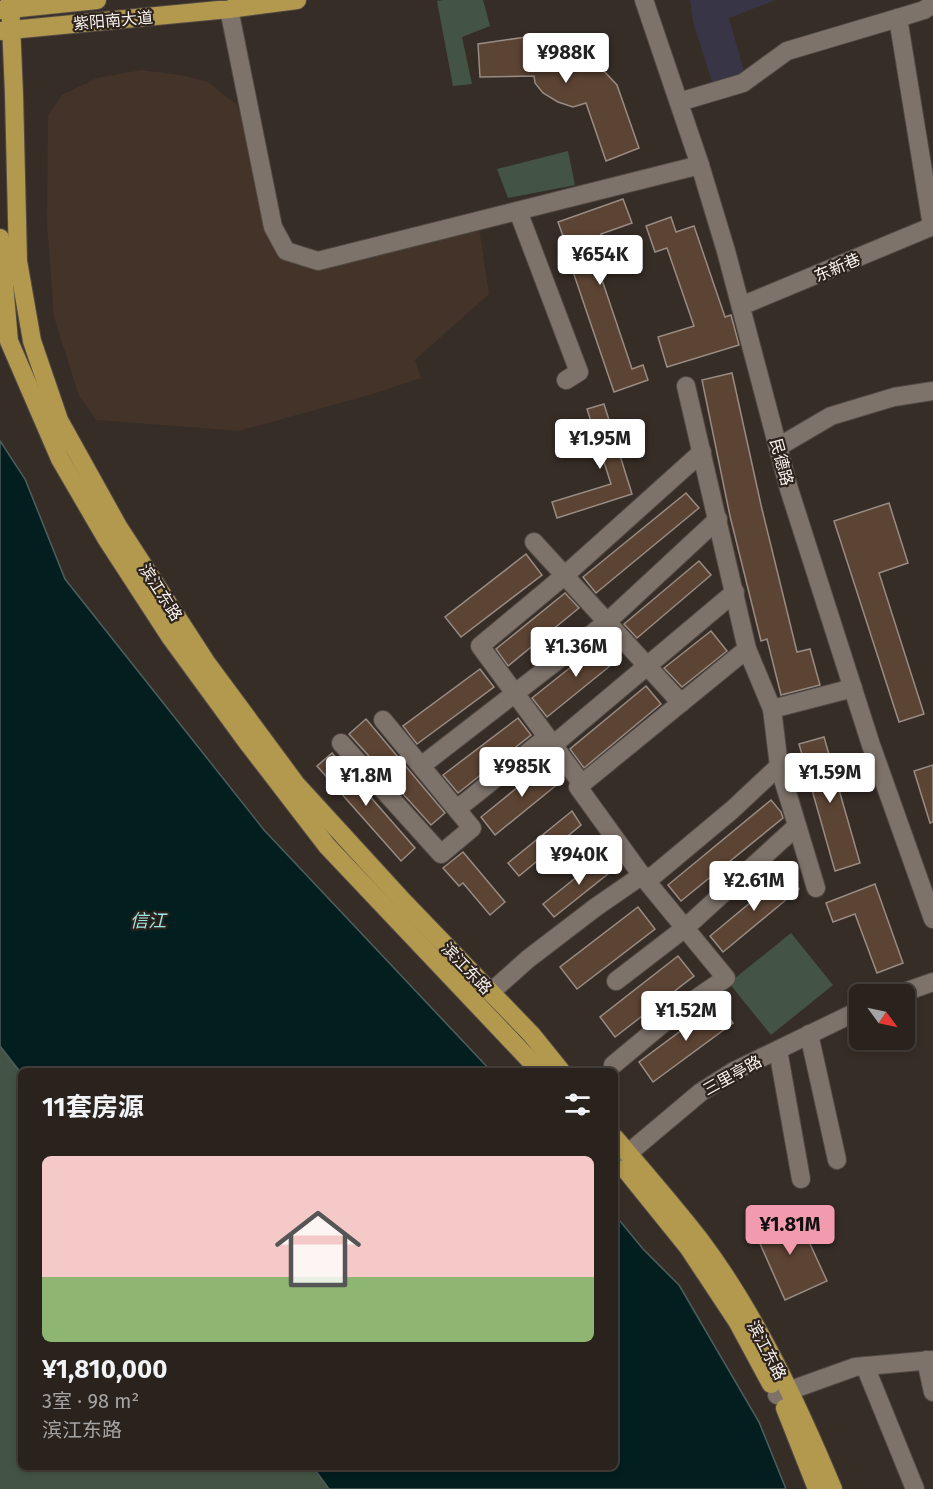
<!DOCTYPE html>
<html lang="zh">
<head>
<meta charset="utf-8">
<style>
  :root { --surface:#29221d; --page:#352f2a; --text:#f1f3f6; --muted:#a5a4a4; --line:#453f3b; --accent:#f29aae }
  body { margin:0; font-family:"Fira Sans","Noto Sans SC",sans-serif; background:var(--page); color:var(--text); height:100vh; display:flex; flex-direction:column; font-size:22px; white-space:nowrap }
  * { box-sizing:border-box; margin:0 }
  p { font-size:20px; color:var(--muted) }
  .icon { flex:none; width:33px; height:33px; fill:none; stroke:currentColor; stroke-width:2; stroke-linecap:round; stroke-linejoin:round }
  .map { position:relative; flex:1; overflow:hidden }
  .sheet { position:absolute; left:18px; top:1068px; width:600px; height:402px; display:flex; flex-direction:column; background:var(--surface); border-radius:9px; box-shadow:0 3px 9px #0003,0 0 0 2px var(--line) }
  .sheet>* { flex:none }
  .needle { width:39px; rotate:123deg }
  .controls { position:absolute; left:849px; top:984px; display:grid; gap:12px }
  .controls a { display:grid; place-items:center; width:66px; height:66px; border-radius:9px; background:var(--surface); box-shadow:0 3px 9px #0003,0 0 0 2px var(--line); font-size:30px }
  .price { position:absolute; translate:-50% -51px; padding:0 14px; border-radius:6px; background:#fff; color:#222; font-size:20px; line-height:39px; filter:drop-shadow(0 2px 3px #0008) }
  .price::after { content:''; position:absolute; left:50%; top:36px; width:18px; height:14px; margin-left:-9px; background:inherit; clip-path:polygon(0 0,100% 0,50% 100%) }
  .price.active { background:var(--accent); color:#111 }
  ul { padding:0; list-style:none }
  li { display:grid; align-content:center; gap:12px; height:318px; padding:0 24px }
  li span { display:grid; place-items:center; height:186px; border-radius:9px; color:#555 }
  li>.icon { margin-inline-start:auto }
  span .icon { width:108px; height:108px; fill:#fffc; stroke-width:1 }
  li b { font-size:26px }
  h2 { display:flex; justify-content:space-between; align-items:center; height:72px; padding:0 24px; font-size:26px }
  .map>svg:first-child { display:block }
  .built { fill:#433329 }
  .medical { fill:#373546 }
  .green { fill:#445444 }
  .water { fill:#031e1f; stroke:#4d5e5d; stroke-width:1.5 }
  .building { fill:#5c4434; stroke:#988b83; stroke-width:1.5 }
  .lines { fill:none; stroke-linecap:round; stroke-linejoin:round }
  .minor-casing { stroke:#534a45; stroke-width:20 }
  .major-casing { stroke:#534a45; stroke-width:20 }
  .minor { stroke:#7e736b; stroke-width:18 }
  .major { stroke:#b2994e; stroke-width:18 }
  .labels { text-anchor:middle; stroke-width:4.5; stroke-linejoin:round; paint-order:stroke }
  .street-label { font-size:16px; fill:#faf3ef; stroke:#2d231d }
  .water-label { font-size:18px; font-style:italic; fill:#9ee6e6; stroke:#2d231d }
</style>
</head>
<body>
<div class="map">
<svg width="933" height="1489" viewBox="0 0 933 1489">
  <rect width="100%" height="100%" fill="#372d27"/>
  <path class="built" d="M142,70L186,76L208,82L237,105L258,154L286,251L318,261L478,221L489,294L415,360L421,378L373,394L239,431L96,420L79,396L54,317L47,224L48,116L62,95L97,78Z"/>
  <path class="medical" d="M690,0H776L729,18L745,75L715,91L693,22Z"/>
  <g class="green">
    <path d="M444,0H483L490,26L462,37L472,84L453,86L437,1Z"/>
    <path d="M568,151L575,185L508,198L497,169Z"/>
    <path d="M791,933L833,985L771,1035L729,983Z"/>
    <path d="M0,1046L21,1073V1467H313L329,1489H0Z"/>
  </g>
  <g class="water">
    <path d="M0,441L25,479L65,579L264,830L491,1071H21V1073L0,1046Z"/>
    <path d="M615,1215L643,1249L679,1285L759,1422L786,1489H329L313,1467H615Z"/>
  </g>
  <g class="building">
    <path d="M526,37L546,45L564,40L590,52L602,69L617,85L639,148L606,161L586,103L573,107L558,102L543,93L535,83L534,76L480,77L478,44Z"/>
    <path d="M623,199L632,223L601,234L610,257L596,262L632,369L643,365L648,380L614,392L567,254L569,253L558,222Z"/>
    <path d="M671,217L676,232L694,226L725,317L731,315L739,345L667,367L658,337L694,326L667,248L655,252L646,226Z"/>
    <path d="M732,373L761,505L797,652L810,649L820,685L781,695L767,639L761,641L730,516L702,380Z"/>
    <path d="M604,404L632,494L557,518L552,502L611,484L587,409Z"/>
    <path d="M686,493L699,508L596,593L583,577Z"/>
    <path d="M889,503L908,563L879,573L924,714L899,722L834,521Z"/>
    <path d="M526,554L542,575L461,637L445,617Z"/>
    <path d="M699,561L711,575L637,638L624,624Z"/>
    <path d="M565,593L579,608L508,666L496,649Z"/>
    <path d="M711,631L727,651L682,687L664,668Z"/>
    <path d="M606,639L621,657L547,717L532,698Z"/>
    <path d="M480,669L494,687L417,744L403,726Z"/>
    <path d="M646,686L661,704L584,768L570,749Z"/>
    <path d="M518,718L531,735L458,793L443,775Z"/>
    <path d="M366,719L445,813L431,825L349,734Z"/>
    <path d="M824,737L860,863L835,871L799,744Z"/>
    <path d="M332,753L415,848L401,861L317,766Z"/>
    <path d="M550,761L564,779L495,835L481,817Z"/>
    <path d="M933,765V822L930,823L914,771Z"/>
    <path d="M771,800L781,812L783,818L681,901L668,885Z"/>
    <path d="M572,811L581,825L519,876L508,863Z"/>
    <path d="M463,852L505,902L490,915L463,883L459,886L443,868Z"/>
    <path d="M604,855L614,869L554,917L543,904Z"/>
    <path d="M786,873L799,889L723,952L710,936Z"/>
    <path d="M875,884L903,963L877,973L855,914L833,922L826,903Z"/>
    <path d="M638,907L655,929L577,989L560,967Z"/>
    <path d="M678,956L694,976L615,1037L600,1017Z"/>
    <path d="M718,1003L733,1023L653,1082L639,1062Z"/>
    <path d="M795,1211L827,1281L785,1300L754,1230Z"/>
  </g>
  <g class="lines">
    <defs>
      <g id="minor">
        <path d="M644,0L700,165L726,251L789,489L871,745L933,919"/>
        <path d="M229,9L273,227L286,251L318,261L700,165"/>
        <path d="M898,18L932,226"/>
        <path d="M679,102L743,83L787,51L898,18L924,10L933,4"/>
        <path d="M518,211L579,372L566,380"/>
        <path d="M741,306L933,226"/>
        <path d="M686,386L747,649"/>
        <path d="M778,447L831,416L894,397L933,391"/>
        <path d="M534,542L681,703"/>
        <path d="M341,743L441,854L472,828L383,720"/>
        <path d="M553,745L735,592"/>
        <path d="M421,766L607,622L718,519"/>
        <path d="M779,766L816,888"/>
        <path d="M582,784L480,646L564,576L702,452"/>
        <path d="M457,809L547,737"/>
        <path d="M616,981L685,928L797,826"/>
        <path d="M491,992L528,959L596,907L638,878L653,876L732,810L779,766L772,709L853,688"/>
        <path d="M899,994L933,982"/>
        <path d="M809,1034L837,1160"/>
        <path d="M778,1050L801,1179"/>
        <path d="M613,1065L678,1011L726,978L643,877L578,787L747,649L772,709"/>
        <path d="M619,1161L701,1092L734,1071L860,1010"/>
        <path d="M926,1360L933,1392"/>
        <path d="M865,1366L915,1489"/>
        <path d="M777,1395L855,1367L933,1360"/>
      </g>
      <g id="major">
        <path d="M10,0L14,94L18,261L32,341L59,420L119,528L206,662L296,784L404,902L532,1035L561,1071"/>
        <path d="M0,10L97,0"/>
        <path d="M0,31L229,9L297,0"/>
        <path d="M0,238L9,341L60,459L106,538L171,638L247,742L327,846L540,1071"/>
        <path d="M615,1138C643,1171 673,1205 700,1240C755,1313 798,1405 833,1489"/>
        <path d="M625,1169L688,1247L737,1321L771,1384"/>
        <path d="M785,1408L817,1489"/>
      </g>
    </defs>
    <use href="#minor" class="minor-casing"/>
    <use href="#major" class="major-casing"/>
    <use href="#minor" class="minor"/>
    <use href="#major" class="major"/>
  </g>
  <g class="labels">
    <g class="street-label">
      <text transform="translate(113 20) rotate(-5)" y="6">紫阳南大道</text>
      <text transform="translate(837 267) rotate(-23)" y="6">东新巷</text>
      <text transform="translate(782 462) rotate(75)" y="6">民德路</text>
      <text transform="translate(161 592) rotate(57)" y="6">滨江东路</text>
      <text transform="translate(467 968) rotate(46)" y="6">滨江东路</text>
      <text transform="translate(732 1075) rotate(-29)" y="6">三里亭路</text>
      <text transform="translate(767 1350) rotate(62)" y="6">滨江东路</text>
    </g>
    <g class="water-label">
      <text x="148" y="927">信江</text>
    </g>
  </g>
</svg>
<div class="controls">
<a><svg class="needle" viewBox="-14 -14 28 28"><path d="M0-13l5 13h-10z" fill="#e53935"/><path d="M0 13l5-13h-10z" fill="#a5a4a4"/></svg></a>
</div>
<b class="price" style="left:566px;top:84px">¥988K</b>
<b class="price" style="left:600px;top:286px">¥654K</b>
<b class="price" style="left:600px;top:470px">¥1.95M</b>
<b class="price" style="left:576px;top:678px">¥1.36M</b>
<b class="price" style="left:522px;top:798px">¥985K</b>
<b class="price" style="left:830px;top:804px">¥1.59M</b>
<b class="price" style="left:366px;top:807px">¥1.8M</b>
<b class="price" style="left:579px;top:886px">¥940K</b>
<b class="price" style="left:754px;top:912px">¥2.61M</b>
<b class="price" style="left:686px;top:1042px">¥1.52M</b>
<b class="price active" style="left:790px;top:1256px">¥1.81M</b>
<section class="sheet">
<h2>11套房源<svg class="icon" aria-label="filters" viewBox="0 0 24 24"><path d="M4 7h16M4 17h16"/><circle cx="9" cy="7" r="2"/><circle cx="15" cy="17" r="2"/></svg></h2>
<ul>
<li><span style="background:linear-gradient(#f6c9c9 65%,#8fb573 0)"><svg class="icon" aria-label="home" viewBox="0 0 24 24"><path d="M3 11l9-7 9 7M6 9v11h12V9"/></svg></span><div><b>¥1,810,000</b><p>3室 · 98 m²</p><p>滨江东路</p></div></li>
</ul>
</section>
</div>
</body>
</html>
